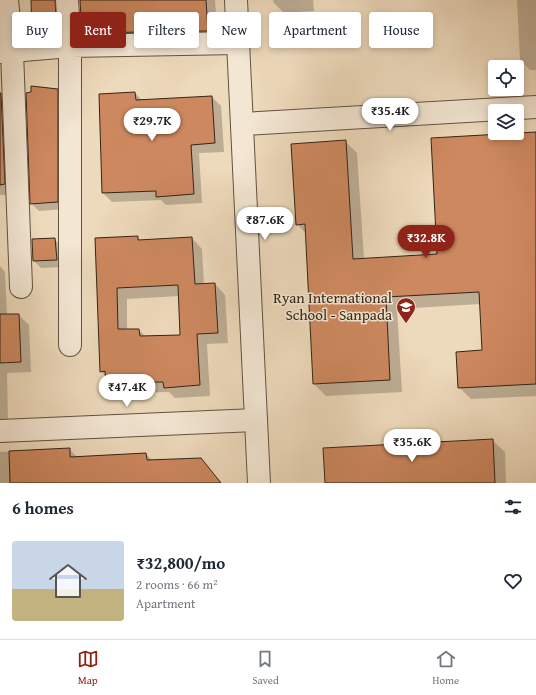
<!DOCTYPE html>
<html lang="en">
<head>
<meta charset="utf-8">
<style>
  :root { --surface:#fff; --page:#f6f6f7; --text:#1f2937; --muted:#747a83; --line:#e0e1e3; --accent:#8f2418 }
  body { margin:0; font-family:"Gentium Book Plus",serif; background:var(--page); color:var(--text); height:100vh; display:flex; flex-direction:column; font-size:15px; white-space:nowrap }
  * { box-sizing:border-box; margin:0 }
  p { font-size:13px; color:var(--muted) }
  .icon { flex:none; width:22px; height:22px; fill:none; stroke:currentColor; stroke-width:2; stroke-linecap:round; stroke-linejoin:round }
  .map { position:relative; height:483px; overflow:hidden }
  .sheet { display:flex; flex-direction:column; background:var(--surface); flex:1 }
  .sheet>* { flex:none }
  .banner { position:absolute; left:12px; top:12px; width:512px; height:36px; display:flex; gap:8px }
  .fabs { position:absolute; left:488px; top:60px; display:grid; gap:8px }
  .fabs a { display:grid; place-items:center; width:36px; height:36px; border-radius:4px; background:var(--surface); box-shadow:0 2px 6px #0003; font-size:20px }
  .price { position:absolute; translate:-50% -34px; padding:0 9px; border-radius:14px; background:#fff; color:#222; font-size:13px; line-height:26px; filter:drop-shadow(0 1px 2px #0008) }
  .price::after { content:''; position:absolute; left:50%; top:24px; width:12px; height:9px; margin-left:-6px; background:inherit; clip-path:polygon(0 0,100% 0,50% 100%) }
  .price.on { background:var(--accent); color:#fff }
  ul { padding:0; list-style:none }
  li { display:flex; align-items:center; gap:12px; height:100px; padding:0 12px }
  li+li { border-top:1px solid var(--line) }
  li span { display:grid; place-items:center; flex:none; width:112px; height:80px; border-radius:4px; color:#555 }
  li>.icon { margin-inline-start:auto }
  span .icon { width:48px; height:48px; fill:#fffc; stroke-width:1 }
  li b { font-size:17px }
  h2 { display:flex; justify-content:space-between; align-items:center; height:48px; padding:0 12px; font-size:17px }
  .chip { padding:0 14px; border-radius:4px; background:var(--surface); box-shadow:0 2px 6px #0003; font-size:14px; line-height:36px }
  .chip.on { background:var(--accent); color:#fff }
  .menu { display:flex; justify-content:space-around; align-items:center; height:56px; border-top:1px solid var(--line); background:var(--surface); font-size:11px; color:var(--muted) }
  .menu a { display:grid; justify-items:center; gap:2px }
  .menu .on { color:var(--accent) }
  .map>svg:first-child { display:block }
  .shadow { fill:#0003; fill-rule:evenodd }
  .building { fill:#cd885f; stroke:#332517; fill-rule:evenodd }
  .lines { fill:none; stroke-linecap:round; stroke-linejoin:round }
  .minor-casing { stroke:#625240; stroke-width:24 }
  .minor { stroke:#f3e6d3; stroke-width:22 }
  .labels { text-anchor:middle; stroke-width:3; stroke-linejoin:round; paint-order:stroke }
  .poi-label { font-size:15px; fill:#332517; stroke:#f3e6d3; text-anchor:end }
</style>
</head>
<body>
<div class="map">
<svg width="536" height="483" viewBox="0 0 536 483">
  <rect width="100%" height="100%" fill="#edd9bb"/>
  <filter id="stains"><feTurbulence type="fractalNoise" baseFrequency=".005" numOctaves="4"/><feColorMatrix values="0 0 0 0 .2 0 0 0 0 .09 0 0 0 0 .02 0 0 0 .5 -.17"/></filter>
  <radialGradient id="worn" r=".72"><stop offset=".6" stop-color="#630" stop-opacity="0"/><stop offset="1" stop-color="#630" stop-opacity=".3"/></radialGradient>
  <g class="shadow">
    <path d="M32,0H69L66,43L43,44L33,34Z"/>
    <path d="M80,0H215L218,41L93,43L83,33Z"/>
    <path d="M273,0H313L314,11L284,13L274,3Z"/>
    <path d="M517,0H536V70H530L520,60Z"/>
    <path d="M57,89L65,97V209L39,211L31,203Z"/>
    <path d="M135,93L143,101L212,97L221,106L224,152L199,153L202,203L166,205L161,200L112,202L103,193Z"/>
    <path d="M0,96L9,105L15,195H0Z"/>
    <path d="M536,133V396L471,399L459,387L483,351L480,304L397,309L402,392L326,396L314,384L307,235L297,224L345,141L357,153L364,259L438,255Z"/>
    <path d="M137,237L141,241L192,238L202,249L204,285L215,284L225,295L228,343L207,344L210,396L175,398L169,392L117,393L107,383L106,377L101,371L96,238ZM179,296L181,335L146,337L139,330H127V299Z"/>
    <path d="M55,240L63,247L64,267L41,268L34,261Z"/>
    <path d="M0,266L5,272L7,315H19L29,325L31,372L7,373L8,422H0Z"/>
    <path d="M492,440L505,452L506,483H326Z"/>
    <path d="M69,449L78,458L146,454L153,461L200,459L222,483H0V452Z"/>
  </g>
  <g class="building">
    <path d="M31,0H55L57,34H32Z"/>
    <path d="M80,0H206L208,31L82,33Z"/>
    <path d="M31,86L58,89V202L30,204L26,93L31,92Z"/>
    <path d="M135,92L136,100L212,96L215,143L191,145L194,194L156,197V191L102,193L99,94Z"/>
    <path d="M0,93H1L5,184L0,185Z"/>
    <path d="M536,132V384L458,388L456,352L482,350L479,292L386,297L390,380L313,384L305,224L296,225L291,144L346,140L353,259L437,254L431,138Z"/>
    <path d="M138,236V240L192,237L195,284L215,283L218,333L197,334L200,385L164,388L163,382L106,383L105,371L100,372L95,238ZM178,285L180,335L140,336L139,329H118L117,288Z"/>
    <path d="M55,238L57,260L33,261L32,239Z"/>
    <path d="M0,314H19L21,362L0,363Z"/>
    <path d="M493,439L495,483H325L323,448Z"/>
    <path d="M70,448V457L146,453L147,460L201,458L221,483H10L9,451Z"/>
  </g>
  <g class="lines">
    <defs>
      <g id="minor">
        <path d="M7,0L12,52L21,287"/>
        <path d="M236,0L259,483"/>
        <path d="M0,52L70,46L67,0"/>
        <path d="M243,124L536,107"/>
        <path d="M70,345V46L238,43"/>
        <path d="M0,431L256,420"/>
      </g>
    </defs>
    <use href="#minor" class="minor-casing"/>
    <use href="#minor" class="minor"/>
  </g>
  <defs>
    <symbol id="school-pin" viewBox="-11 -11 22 30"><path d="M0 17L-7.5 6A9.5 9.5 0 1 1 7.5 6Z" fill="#8f2418" stroke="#f3e6d3"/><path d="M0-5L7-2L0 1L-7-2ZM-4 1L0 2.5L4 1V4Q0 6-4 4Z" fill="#fff"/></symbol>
  </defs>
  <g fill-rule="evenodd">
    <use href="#school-pin" x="395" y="296" width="22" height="30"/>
  </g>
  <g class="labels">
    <g class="poi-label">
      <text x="392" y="303">Ryan International<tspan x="392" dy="17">School - Sanpada</tspan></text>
    </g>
  </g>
  <rect width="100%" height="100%" filter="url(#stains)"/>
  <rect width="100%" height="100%" fill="url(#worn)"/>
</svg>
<div class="fabs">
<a><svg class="icon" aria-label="locate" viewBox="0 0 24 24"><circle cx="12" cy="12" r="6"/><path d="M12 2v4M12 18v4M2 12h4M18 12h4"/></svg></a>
<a><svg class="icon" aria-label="layers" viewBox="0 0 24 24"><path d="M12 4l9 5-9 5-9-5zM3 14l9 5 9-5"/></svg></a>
</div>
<b class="price" style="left:390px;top:132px">₹35.4K</b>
<b class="price" style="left:152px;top:142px">₹29.7K</b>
<b class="price" style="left:265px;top:241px">₹87.6K</b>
<b class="price on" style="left:426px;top:259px">₹32.8K</b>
<b class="price" style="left:127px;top:408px">₹47.4K</b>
<b class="price" style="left:412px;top:463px">₹35.6K</b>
<div class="banner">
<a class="chip">Buy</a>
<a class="chip on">Rent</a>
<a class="chip">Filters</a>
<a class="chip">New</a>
<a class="chip">Apartment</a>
<a class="chip">House</a>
</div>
</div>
<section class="sheet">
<h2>6 homes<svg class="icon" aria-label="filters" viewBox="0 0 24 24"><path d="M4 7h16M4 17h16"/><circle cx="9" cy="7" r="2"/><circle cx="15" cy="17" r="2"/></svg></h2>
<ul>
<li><span style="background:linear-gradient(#c9d6e8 60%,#c2b280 0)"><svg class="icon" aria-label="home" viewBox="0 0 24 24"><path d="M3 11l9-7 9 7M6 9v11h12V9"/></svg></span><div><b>₹32,800/mo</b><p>2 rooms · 66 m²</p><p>Apartment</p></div><svg class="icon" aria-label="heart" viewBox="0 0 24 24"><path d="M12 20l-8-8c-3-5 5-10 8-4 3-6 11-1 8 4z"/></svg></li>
</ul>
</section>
<nav class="menu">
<a class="on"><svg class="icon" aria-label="map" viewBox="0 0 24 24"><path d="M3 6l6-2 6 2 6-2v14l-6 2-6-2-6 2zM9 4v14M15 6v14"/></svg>Map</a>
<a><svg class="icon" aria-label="saved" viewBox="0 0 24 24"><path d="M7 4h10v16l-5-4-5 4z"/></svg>Saved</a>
<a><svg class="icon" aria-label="home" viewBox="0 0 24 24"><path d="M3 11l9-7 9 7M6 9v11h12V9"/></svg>Home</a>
</nav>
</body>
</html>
